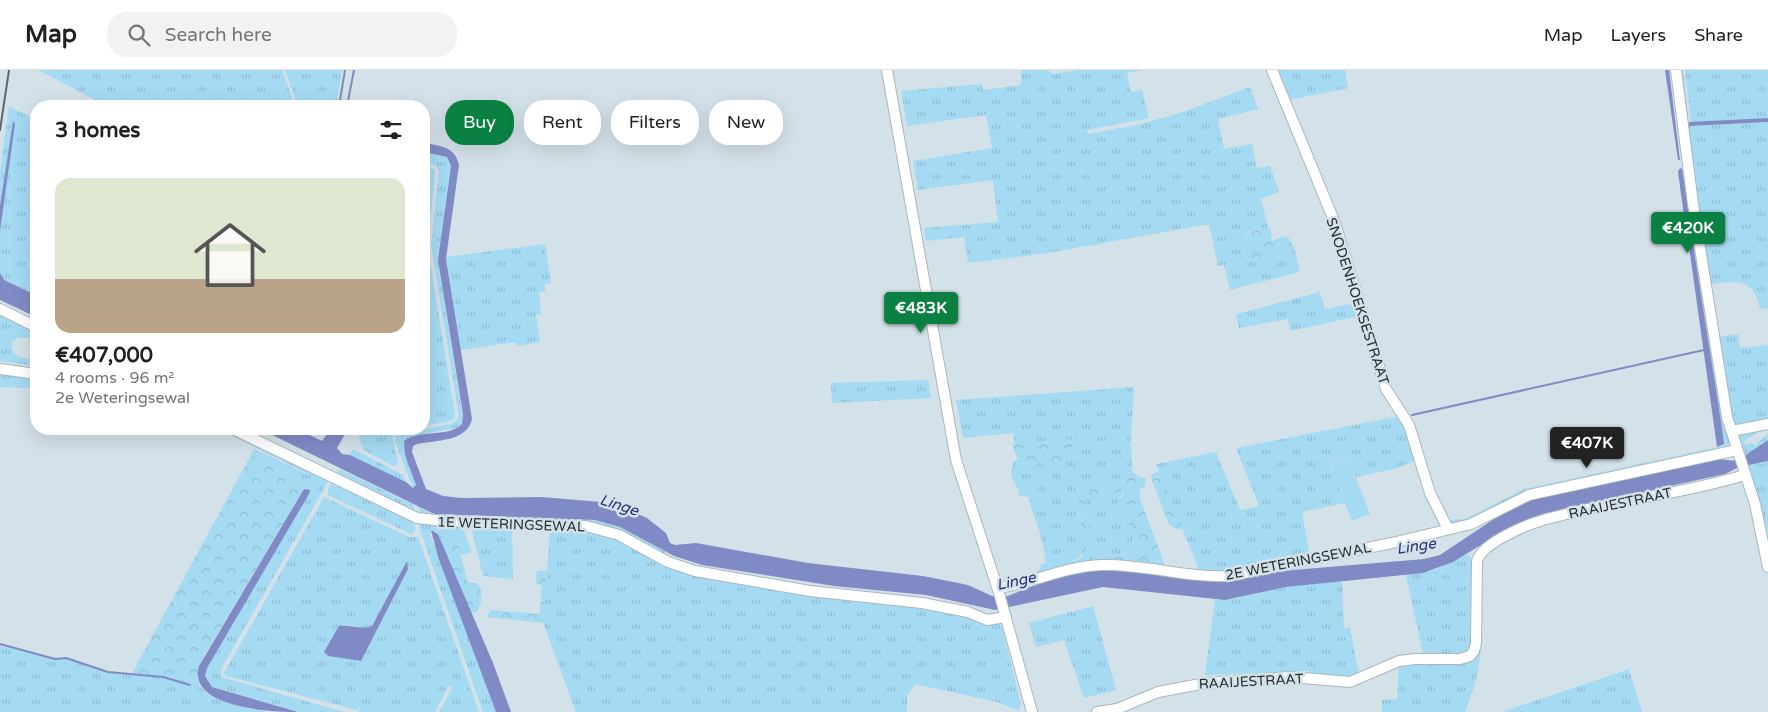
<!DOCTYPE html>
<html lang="en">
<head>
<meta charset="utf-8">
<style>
  :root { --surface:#fff; --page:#f2f2f2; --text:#202124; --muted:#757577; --line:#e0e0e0; --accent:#0b8043 }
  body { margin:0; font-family:"Varela Round",sans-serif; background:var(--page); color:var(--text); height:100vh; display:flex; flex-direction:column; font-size:19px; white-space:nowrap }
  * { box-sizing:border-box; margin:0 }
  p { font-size:16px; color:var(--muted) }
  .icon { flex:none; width:28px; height:28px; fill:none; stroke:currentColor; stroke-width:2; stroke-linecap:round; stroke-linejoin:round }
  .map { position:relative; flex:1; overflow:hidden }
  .details { position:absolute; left:30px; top:30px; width:400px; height:335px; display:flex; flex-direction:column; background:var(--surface); border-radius:20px; box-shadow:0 5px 20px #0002 }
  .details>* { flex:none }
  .hud { position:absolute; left:445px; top:30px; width:475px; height:45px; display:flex; gap:10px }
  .price { position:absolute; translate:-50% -42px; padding:0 11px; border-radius:5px; background:var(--accent); color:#fff; font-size:16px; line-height:32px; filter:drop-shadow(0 1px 2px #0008) }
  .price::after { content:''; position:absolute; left:50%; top:30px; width:15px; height:11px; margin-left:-8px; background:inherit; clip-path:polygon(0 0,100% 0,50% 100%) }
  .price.active { background:#222; color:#fff }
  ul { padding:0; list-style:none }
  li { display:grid; align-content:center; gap:10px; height:265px; padding:0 25px }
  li+li { border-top:1px solid var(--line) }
  li span { display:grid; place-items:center; height:155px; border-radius:15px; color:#555 }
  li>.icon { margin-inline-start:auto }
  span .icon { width:90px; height:90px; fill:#fffc; stroke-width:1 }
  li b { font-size:21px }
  h2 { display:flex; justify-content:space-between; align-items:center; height:60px; padding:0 25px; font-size:21px }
  .pill { padding:0 18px; border-radius:20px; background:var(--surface); box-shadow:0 5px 20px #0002; font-size:18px; line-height:45px }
  .pill.active { background:var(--accent); color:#fff }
  header { display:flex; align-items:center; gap:30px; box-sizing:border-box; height:70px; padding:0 25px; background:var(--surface); border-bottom:1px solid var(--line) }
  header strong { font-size:24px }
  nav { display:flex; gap:28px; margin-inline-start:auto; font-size:18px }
  .search { width:350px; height:45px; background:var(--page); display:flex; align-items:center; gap:12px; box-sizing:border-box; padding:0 18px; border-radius:20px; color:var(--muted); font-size:19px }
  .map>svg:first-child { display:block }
  .grass { fill:url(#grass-tufts); fill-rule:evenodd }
  .forest { fill:url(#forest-crowns) }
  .pitch { fill:#a5daf3 }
  .water { fill:#808bc6 }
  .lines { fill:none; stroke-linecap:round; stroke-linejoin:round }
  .stream { stroke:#808bc6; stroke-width:2 }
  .minor-casing { stroke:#a9b7bd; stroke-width:12 }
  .minor { stroke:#fff; stroke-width:10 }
  .rail { stroke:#5f676c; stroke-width:2 }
  .labels { text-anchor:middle; stroke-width:5; stroke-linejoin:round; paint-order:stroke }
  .street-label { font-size:14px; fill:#272d30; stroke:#d3e1e8 }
  .water-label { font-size:15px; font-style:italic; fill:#292e74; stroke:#d3e1e8 }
</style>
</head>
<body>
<header>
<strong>Map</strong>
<div class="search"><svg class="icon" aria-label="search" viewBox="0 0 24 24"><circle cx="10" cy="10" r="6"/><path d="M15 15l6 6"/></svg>Search here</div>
<nav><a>Map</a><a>Layers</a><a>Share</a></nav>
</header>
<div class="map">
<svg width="1768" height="642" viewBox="0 0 1768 642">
  <defs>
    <pattern id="grass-tufts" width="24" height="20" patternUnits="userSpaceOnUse" patternTransform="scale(1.25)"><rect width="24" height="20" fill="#a5daf3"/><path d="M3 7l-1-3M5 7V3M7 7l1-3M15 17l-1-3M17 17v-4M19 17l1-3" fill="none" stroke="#8ebbd1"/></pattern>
    <pattern id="forest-crowns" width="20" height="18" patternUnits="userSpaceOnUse" patternTransform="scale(1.25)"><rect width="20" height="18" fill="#a5daf3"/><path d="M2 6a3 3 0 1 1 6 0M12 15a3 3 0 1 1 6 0" fill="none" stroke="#8ebbd1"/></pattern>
  </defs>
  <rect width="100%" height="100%" fill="#d3e1e8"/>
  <g class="grass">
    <path d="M38,0H282L295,36H257L232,32L233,36H107Z"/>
    <path d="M285,0H342L336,36H298Z"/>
    <path d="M1021,0H1047L1053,4L1079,0H1142L1127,3L1131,22L1142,20L1149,48L1087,60L1088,64L1141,54L1183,42L1250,17L1258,39L1218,49L1224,79L1252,74L1257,98L1270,96L1279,122L1261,129L1268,157L1245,163L1252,190L1295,180L1300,202L1230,220L1224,195L1218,196L1209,154L1048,183L968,193L964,167L926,171L924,158L998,152L993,110L918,120L913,91L992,78L986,45L907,56L901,21L982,14L983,20L1021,15Z"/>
    <path d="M1275,0H1345L1348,18L1289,30Z"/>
    <path d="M1679,0H1683L1689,56L1768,52V238L1760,239C1754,208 1737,211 1711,214Z"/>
    <path d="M1685,0H1768V48L1691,52Z"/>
    <path d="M9,36L36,50V225L20,217L0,213V101Z"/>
    <path d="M424,82L447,87L451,96L438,190L463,349L462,354L456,358L417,365L404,381L416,415L413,418L395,371L396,366L454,353L459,346L431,175L439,101L435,95L424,92Z"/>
    <path d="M424,96L433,98L435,101L428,178L455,345L453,350L424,356Z"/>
    <path d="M545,174L551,213L545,214V221L539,222L541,244L536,245L540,272L518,276L516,272L461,280L446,187Z"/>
    <path d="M1320,222L1325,239L1360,232L1364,245L1290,261L1288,249L1239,258L1236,244Z"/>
    <path d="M0,243L36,259V269L19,267L12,272C10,288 24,288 36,290V296L0,291Z"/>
    <path d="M1738,264L1740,278L1768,275V350L1736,356L1731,344L1719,267Z"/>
    <path d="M1712,278L1731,371L1727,378L1582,410L1480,447L1451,454L1448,450L1465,449L1524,419L1723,376L1710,279Z"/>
    <path d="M0,302L36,307V318L0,317Z"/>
    <path d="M928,310L931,328L832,333L831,313Z"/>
    <path d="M1134,317L1131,369L1132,401L1128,403L1124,412L1077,420L1084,482C1078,492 1057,496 1046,493C1043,473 1040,461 1033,442C1030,437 1031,432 1028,427L1018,425L1019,421L1011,406L1013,392L1021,388L1075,390L1085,369L1015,374L1013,363L963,368L956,330Z"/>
    <path d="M1400,346L1405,353L1416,390L1397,398L1356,407L1348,388L1330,395L1345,433L1302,442L1310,486L1238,501L1200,502L1156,394L1216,382L1240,440L1259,436L1236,378Z"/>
    <path d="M219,359H226L329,410L221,599V607L344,642H298L212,617L205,606L207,598L306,418L304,419L299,411L251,385L254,379L322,411Z"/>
    <path d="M362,359H407L396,361L392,366L398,391L397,395L393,396L364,380L359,368Z"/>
    <path d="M1764,359L1744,371L1745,375L1752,372L1755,375L1768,364V370L1755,381L1742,386L1737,368L1739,365Z"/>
    <path d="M353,379L403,405L406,412L348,386Z"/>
    <path d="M1768,391V462L1748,394L1756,392L1761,394Z"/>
    <path d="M340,399L409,433L413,432L415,444L336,405Z"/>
    <path d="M332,412L414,450L415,461L411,464L328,425V419Z"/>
    <path d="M1124,420L1116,438L1127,445L1136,483L1133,485L1106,484L1099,492H1093L1085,427Z"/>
    <path d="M324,427L409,467H418L479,642H439L452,618L449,615L435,642H358L362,633L357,640L226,606L224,603ZM407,492L408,499L361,591L328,586L325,582L351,555L365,559L372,556Z"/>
    <path d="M418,435C421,439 428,443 434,444C487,450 543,441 597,450C622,455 644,469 666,482L663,484L627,465L420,445Z"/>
    <path d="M420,452L462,456L472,482L461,485L457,468L442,469L436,461L430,464L496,642H483L419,457Z"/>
    <path d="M471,456L512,457L513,509L483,506Z"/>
    <path d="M550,459L601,464L629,473L672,497L911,534L990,553L997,552L1002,557L1021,634L1019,641L997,632L915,614L907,626V642H576L543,553Z"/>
    <path d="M1468,484L1472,491L1473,571L1467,585L1423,584L1406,505L1437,499Z"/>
    <path d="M1342,511L1344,558L1350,557L1359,605L1350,609L1310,604L1309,601L1205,605L1215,530L1233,529L1286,517Z"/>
    <path d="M1093,536L1116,620L1084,628L1064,570L1036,577L1029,553Z"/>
    <path d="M1481,569C1481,596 1475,617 1465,642H1382V630L1397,629L1399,594L1462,591Z"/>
    <path d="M0,574L55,589L66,588L108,602L163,607L190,615L199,614C210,634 247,637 266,642H0Z"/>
    <path d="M1629,599L1642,642H1502Z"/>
  </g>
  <g class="forest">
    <path d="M1270,157L1272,171L1281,167L1289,168L1295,180L1252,190L1245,163Z"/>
    <path d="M1086,368L1075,390L1048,396L1017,388L1012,374Z"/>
    <path d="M251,385L299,411L304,419L205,584L198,602L199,614L190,615L163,607L131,605Z"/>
    <path d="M1132,401L1138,407L1146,408L1145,416L1139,420L1140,429L1166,498L1099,492L1106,484L1133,485L1136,483L1127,445L1118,441L1115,435L1123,426V421L1085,427L1093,492L1036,505L1042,494L1075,491L1081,488L1084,482L1077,420L1124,412L1125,407Z"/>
    <path d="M1159,401L1183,458C1177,461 1172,457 1168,453L1151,407L1152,404Z"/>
    <path d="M438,464L443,469L457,468L467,511L470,513H477C484,521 482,533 477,542L470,543Z"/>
    <path d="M537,501H547L543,553L486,547L491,540L540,544L542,515L536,514Z"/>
  </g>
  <path class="pitch" d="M1348,388L1370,444L1352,451L1330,396Z"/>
  <g class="water">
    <path d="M1665,0H1669L1680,90H1678Z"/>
    <path d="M1768,48V52L1689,56V52Z"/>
    <path d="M13,51L15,54L0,161V136Z"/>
    <path d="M424,73C440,76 455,76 459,95L446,189L472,349C467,372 436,370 417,374L413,376L412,382L426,419L443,426L461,428L541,427L601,432L622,437L647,448L666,463L670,473L675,475L696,473L808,493L923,506L968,515L992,526H1008L1061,505L1083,501L1117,499L1223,510L1281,501L1424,489L1440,485L1506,441L1531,430L1718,389L1737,391L1768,370V391L1739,397L1725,404L1542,444L1512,456L1453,492L1423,503L1286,517L1225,530L1103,517L995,540L926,525L834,516L702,495L674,486L620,457L595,450L434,444L260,359H297L322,371L331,359H348L337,378L342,384L350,385L406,412L413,418L416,415L405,385L404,371C420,359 448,368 462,354L463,344L438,190L451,96L447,87L424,82Z"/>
    <path d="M1682,98L1690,152L1685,153L1678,102L1679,99Z"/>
    <path d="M1691,161L1722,358L1724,374L1717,377L1687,162Z"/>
    <path d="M0,203L4,210L36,225V247L0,230Z"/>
    <path d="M304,419L310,420L309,424L207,598L205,606L212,617L298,642C271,642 187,638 199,596Z"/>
    <path d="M431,460L438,464L493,593L511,642H496L438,487Z"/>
    <path d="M407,491L408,499L361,591L328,586L324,582L339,556C350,555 362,560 372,556Z"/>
  </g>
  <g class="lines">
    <g class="stream">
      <path d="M339,36L345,0"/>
      <path d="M347,36L354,0"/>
      <path d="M1412,345L1704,280"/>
      <path d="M0,574L55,589L66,588L108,602L163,607L190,615"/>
    </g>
    <defs>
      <g id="minor">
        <path d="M887,0L956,390L999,523L1032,642"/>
        <path d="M1272,0L1335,153L1386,319L1409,355L1430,423L1448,459"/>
        <path d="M1676,0L1693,134L1727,347L1755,434L1768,497"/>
        <path d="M0,239L36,257"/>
        <path d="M0,299L36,304"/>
        <path d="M233,359L417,448L444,451L586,456L619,465L668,492L695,501L810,521L922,533L968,542L987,550L1006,547"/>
        <path d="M1732,361L1768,354"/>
        <path d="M998,518C1033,513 1066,496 1102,495C1145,494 1186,508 1229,506L1392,473L1471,454L1529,425L1737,380"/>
        <path d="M1097,642L1117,639L1158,622L1206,613L1291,607L1350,612L1399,591L1415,589H1460L1470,586L1474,581L1476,573L1477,491C1482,473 1526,455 1543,450C1610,431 1679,425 1745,405"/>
      </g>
    </defs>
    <use href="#minor" class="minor-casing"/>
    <use href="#minor" class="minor"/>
    <path class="rail" d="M0,60L9,0"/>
  </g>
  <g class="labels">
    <g class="street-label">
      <text transform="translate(1358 231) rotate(72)" y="5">SNODENHOEKSESTRAAT</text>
      <text transform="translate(1620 433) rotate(-12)" y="5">RAAIJESTRAAT</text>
      <text transform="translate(511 454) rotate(2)" y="5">1E WETERINGSEWAL</text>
      <text transform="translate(1298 491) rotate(-11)" y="5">2E WETERINGSEWAL</text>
      <text transform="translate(1251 611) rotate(-3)" y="5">RAAIJESTRAAT</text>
    </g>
    <g class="water-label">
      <text transform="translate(619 435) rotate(18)" y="5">Linge</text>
      <text transform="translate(1416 476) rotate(-9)" y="5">Linge</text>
      <text transform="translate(1016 511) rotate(-12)" y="5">Linge</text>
    </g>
  </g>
</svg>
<b class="price" style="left:1688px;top:184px">€420K</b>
<b class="price" style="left:921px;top:264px">€483K</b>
<b class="price active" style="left:1587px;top:399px">€407K</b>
<div class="hud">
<a class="pill active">Buy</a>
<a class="pill">Rent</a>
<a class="pill">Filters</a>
<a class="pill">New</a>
</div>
<section class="details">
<h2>3 homes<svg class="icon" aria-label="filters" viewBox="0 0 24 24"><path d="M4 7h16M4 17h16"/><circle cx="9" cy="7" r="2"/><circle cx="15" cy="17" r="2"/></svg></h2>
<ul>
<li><span style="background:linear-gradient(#dfe7d0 65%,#b9a48a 0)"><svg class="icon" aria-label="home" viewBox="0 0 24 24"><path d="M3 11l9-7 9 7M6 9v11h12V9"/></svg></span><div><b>€407,000</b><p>4 rooms · 96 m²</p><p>2e Weteringsewal</p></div></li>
</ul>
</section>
</div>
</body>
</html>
